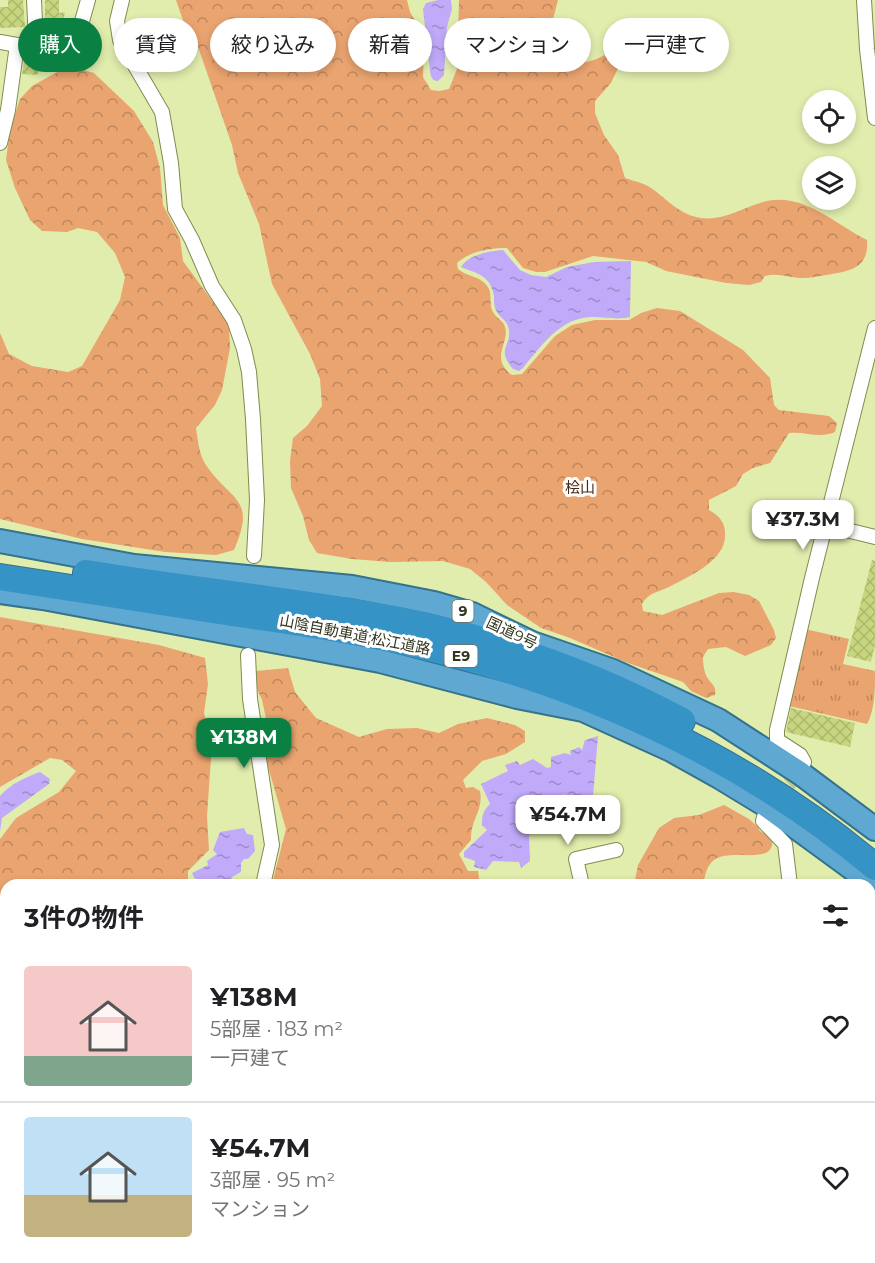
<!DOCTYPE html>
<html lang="ja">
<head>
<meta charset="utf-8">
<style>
  :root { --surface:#fff; --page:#f6f6f6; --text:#202124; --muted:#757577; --line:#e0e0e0; --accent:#0b8043 }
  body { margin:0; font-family:Montserrat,"Noto Sans JP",sans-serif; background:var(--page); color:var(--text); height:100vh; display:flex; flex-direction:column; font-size:22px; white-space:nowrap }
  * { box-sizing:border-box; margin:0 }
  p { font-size:20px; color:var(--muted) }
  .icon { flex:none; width:33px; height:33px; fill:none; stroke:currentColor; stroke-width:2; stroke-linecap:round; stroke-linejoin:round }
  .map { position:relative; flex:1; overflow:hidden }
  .drawer { position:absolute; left:0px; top:879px; width:876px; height:384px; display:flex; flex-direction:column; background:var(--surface); border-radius:18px 18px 0 0; box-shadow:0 3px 9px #0003 }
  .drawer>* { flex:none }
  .banner { position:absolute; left:18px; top:18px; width:840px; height:54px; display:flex; gap:12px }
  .buttons { position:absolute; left:802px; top:90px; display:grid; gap:12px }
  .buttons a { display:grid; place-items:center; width:54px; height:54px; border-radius:50%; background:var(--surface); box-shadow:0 3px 9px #0003; font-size:30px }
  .price { position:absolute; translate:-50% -51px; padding:0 14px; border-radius:12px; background:#fff; color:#222; font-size:20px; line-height:39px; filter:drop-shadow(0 2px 3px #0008) }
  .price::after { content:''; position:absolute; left:50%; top:36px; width:18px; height:14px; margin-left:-9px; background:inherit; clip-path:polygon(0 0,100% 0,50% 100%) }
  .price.selected { background:var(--accent); color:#fff }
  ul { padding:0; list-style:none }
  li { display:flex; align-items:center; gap:18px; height:150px; padding:0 24px }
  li+li { border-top:2px solid var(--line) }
  li span { display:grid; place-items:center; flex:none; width:168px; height:120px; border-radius:6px; color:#555 }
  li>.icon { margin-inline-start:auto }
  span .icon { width:72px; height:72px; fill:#fffc; stroke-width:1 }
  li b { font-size:26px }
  h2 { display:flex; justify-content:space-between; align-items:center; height:72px; padding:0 24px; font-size:26px }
  .pill { padding:0 21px; border-radius:27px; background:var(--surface); box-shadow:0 3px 9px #0003; font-size:21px; line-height:54px }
  .pill.selected { background:var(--accent); color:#fff }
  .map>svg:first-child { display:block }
  .grass { fill:url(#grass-tufts) }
  .forest { fill:url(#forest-crowns) }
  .water { fill:url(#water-ripples) }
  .building { fill:url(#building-cross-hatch) }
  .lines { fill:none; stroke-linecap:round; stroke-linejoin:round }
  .minor-tunnel { stroke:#bec890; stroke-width:14; stroke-dasharray:14 7; stroke-linecap:butt }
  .minor-casing { stroke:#818b50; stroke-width:16 }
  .trunk-casing { stroke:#35728b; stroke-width:26 }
  .motorway-casing { stroke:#35728b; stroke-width:28 }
  .minor { stroke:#fff; stroke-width:14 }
  .trunk { stroke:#5ea8d2; stroke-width:22 }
  .motorway { stroke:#3693c6; stroke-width:26 }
  .labels { text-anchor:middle; stroke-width:6; stroke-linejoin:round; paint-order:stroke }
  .shield { fill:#fff; stroke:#707261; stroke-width:1.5 }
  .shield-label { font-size:14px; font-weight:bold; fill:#32361d }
  .park-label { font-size:15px; fill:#482a13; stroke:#fff }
  .street-label { font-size:15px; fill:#32361d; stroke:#fff }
</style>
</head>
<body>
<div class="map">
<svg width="875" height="1263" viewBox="0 0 875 1263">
  <defs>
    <pattern id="grass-tufts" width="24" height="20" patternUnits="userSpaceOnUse" patternTransform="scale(1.5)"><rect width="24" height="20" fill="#eaa470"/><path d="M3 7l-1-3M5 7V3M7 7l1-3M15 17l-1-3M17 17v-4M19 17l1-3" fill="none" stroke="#be865b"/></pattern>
    <pattern id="forest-crowns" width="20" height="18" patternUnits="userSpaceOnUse" patternTransform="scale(1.5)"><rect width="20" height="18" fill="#eaa470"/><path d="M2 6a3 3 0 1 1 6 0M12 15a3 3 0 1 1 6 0" fill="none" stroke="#be865b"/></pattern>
    <pattern id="water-ripples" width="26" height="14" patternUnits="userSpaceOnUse" patternTransform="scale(1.5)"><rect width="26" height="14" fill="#c0aaf9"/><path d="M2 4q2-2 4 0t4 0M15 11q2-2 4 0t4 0" fill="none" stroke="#9d8bc9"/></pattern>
    <pattern id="building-cross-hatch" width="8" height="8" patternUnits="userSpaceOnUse" patternTransform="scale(1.5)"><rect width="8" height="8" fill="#c7d57e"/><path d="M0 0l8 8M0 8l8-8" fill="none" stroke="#abb76c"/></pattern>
  </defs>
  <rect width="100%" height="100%" fill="#e1edad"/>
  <path class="grass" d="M805,629L849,639L843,664L875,671C875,688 875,710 867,724L789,706C794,680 802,656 805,629Z"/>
  <g class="forest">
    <path d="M176,0H407L410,12L420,29L424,48L423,77L431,90L439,91L449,89L457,69L459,0H558C552,24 542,48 567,64C584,64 602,60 615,47C627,34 627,27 647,21L654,28L653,36L625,53L611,83L595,101V113L604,135L618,155L625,178C634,181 644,183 651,188C668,200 680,215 701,218C722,221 743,208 763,202C803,191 834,224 867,240C869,269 850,271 826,275C819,276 810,278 803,278C790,278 777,272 765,276L761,282L749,285L726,283L666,271L646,262L593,256L545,272H536L523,268L507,248C489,248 471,251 457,263L458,269C467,277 483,276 489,289C492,296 489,306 493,312C496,318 503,320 505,327C510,343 489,358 512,375L522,374L555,336L572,325L595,320H629L641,313L657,308L680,311L743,350L770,378L774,405L779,410L829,416L837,423L835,432C819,439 806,431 789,433L770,463L753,468L743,474L736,486L709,500V510C720,516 726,524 725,536C725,561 688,577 669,587C658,592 648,593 642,604L643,611L662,615L719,593L734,592L749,595L759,601L774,630L776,638L771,645L745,656L726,647L708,649L703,657C703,663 704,672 707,677C711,685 717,685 715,695L706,698L691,691L683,682L628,663L570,638L541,628L507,605L486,582L470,569L443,561L391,562L352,559L317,553L309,540L303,516L291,488L290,461L293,438L307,426L322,406L320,379L310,354L272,284L259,224L238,173L232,145L196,41L185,26Z"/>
    <path d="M68,66L94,73L134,111L153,142L160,168L163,205L180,238L183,261L229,324L230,348L222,390L215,405L196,428C198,440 199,455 206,465C231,502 257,497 234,550L216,555L165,552L82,539L0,519V333L9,354L32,366L68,372L82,366L120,300L125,277L115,253L97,232L78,228L67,232L42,231L30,220L15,188L6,160L10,130L20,99L32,86Z"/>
    <path d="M0,617L159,645L205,658L208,684L204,713L212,744L207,816L209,850L188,871V885H6V1257H176L175,1263H0V839L16,818L59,792L76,771L62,760L50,758L0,787Z"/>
    <path d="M288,668L295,692L316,718L359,737L387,729L417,728L439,733L458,724L487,718L515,725L525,731V742L506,754L482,761L463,780L466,788L473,787L480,791C484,810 470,820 471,840L459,854L468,871H478L480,885H270L272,884L286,829L265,756L267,723L262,700L253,680L256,671Z"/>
    <path d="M724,805L749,819L757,826L760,831L772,839C776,867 731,847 714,860C706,866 705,876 703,885H634L638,865L659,828L674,818L699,815Z"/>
    <path d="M334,1257H421L427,1263H324Z"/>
  </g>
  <g class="water">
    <path d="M451,0L452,9L447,27L444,75L438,81C432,81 431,77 430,71L423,9L426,3L438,0Z"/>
    <path d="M503,250L520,270L531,275L546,277L567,267L594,262L631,261L630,317C615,321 598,315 583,318C556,323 539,349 523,368L519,371L513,369C496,349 511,347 509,330C508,320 499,318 496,310C494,307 494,300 494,296C490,275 478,274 461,267C468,255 489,251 503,250Z"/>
    <path d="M598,736L592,809L564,794L561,800L556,802V817L543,822L540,827H532L529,836L530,861L521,868L519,862L493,861L486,870L474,867L475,861L464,857V852L487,830L482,825C482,815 483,811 490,804L481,784L508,771L505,765L517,761L520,765L533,759L547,768L551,767V757L565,753L571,755L570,751L579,747L582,750L585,740Z"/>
    <path d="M40,772L50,779L49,784L2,818L0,832V796C10,784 26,777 40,772Z"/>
    <path d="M244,828L247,834L253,835L255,851L248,859H244L241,863V872L232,877L233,885H194L195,879L192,873L208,865L207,861L217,854L213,850L220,832Z"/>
    <path d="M202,1257H310V1261L296,1263H203Z"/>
    <path d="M450,1257H599L598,1263H461Z"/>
  </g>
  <g class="building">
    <path d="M8,0H23L25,27L0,28V7H8Z"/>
    <path d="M45,0H59V13L65,12L60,36L45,33Z"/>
    <path d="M25,57L43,63L37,75L22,74Z"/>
    <path d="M872,560L875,561V645L871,662L847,656Z"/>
    <path d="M791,708L855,723L850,747L786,732Z"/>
  </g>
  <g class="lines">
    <path class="minor-tunnel" d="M774,799L800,773"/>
    <defs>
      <g id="minor">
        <path d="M122,0L117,21L120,40L162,112L171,163L175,209L192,240L212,286L234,320L244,349L249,372L253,419L257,500L254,556"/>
        <path d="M864,0L867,49L875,118"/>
        <path d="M0,42L17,45L8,110L0,143"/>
        <path d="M17,45L61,60H71L88,0"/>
        <path d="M33,50L36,42L34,0"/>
        <path d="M826,525L875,537"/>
        <path d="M248,655L250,699L272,845L263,885"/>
        <path d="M800,773L804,762L800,755L777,740V730L812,578L875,328"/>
        <path d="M767,806L763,821L785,844L790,885"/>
        <path d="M582,885L576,859L616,850"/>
        <path d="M870,960H875"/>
        <path d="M870,1143H875"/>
        <path d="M630,1257L637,1263"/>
        <path d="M682,1263L688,1257"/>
        <path d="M816,1263L817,1257"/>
      </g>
      <g id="trunk">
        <path d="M0,541L134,566L352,587L434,603L472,614L532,643L613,671L718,720L800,773L875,829"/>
        <path d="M0,592L43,598L380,661L517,697L583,710L671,750L721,778L767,806L875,885"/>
      </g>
      <g id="motorway">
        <path d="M86,573C195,591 305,601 414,623C506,643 599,676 682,721"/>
        <path d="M0,577C77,589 155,601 232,613C293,622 354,630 413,644C581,683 743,756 875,867"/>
      </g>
    </defs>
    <use href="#minor" class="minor-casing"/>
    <use href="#trunk" class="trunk-casing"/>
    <use href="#motorway" class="motorway-casing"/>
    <use href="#minor" class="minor"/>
    <use href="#trunk" class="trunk"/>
    <use href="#motorway" class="motorway"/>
  </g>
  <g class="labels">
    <g class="shield">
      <rect x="452.5" y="600" width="21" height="22" rx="4.5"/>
      <rect x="444.5" y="645" width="33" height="22" rx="4.5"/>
    </g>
    <g class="shield-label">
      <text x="463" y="616">9</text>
      <text x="461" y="661">E9</text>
    </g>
    <g class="park-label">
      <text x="580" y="493">桧山</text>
    </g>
    <g class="street-label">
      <text transform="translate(512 633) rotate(25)" y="5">国道9号</text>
      <text transform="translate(355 635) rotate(11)" y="5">山陰自動車道;松江道路</text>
    </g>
  </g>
</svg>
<div class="buttons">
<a><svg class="icon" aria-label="locate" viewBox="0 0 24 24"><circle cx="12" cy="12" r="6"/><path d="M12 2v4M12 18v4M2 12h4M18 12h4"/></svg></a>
<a><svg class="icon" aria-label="layers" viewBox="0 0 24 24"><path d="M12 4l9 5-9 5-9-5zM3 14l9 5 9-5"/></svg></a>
</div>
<b class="price" style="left:803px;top:551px">¥37.3M</b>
<b class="price selected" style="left:244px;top:769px">¥138M</b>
<b class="price" style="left:568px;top:846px">¥54.7M</b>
<div class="banner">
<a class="pill selected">購入</a>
<a class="pill">賃貸</a>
<a class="pill">絞り込み</a>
<a class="pill">新着</a>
<a class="pill">マンション</a>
<a class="pill">一戸建て</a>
</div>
<section class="drawer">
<h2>3件の物件<svg class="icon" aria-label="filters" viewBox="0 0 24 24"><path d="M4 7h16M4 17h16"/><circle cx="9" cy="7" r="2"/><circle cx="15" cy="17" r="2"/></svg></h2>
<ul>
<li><span style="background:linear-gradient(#f6c9c9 75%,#7fa58c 0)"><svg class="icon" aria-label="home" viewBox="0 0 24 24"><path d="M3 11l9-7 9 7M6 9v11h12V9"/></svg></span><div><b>¥138M</b><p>5部屋 · 183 m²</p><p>一戸建て</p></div><svg class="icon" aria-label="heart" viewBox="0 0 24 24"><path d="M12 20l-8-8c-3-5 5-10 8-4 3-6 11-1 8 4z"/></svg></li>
<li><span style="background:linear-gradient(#bfe0f5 65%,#c2b280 0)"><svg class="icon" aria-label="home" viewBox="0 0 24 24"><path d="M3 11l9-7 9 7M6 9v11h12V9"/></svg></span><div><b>¥54.7M</b><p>3部屋 · 95 m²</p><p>マンション</p></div><svg class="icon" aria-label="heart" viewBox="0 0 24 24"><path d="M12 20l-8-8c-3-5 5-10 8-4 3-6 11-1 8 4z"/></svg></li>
</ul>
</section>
</div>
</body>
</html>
